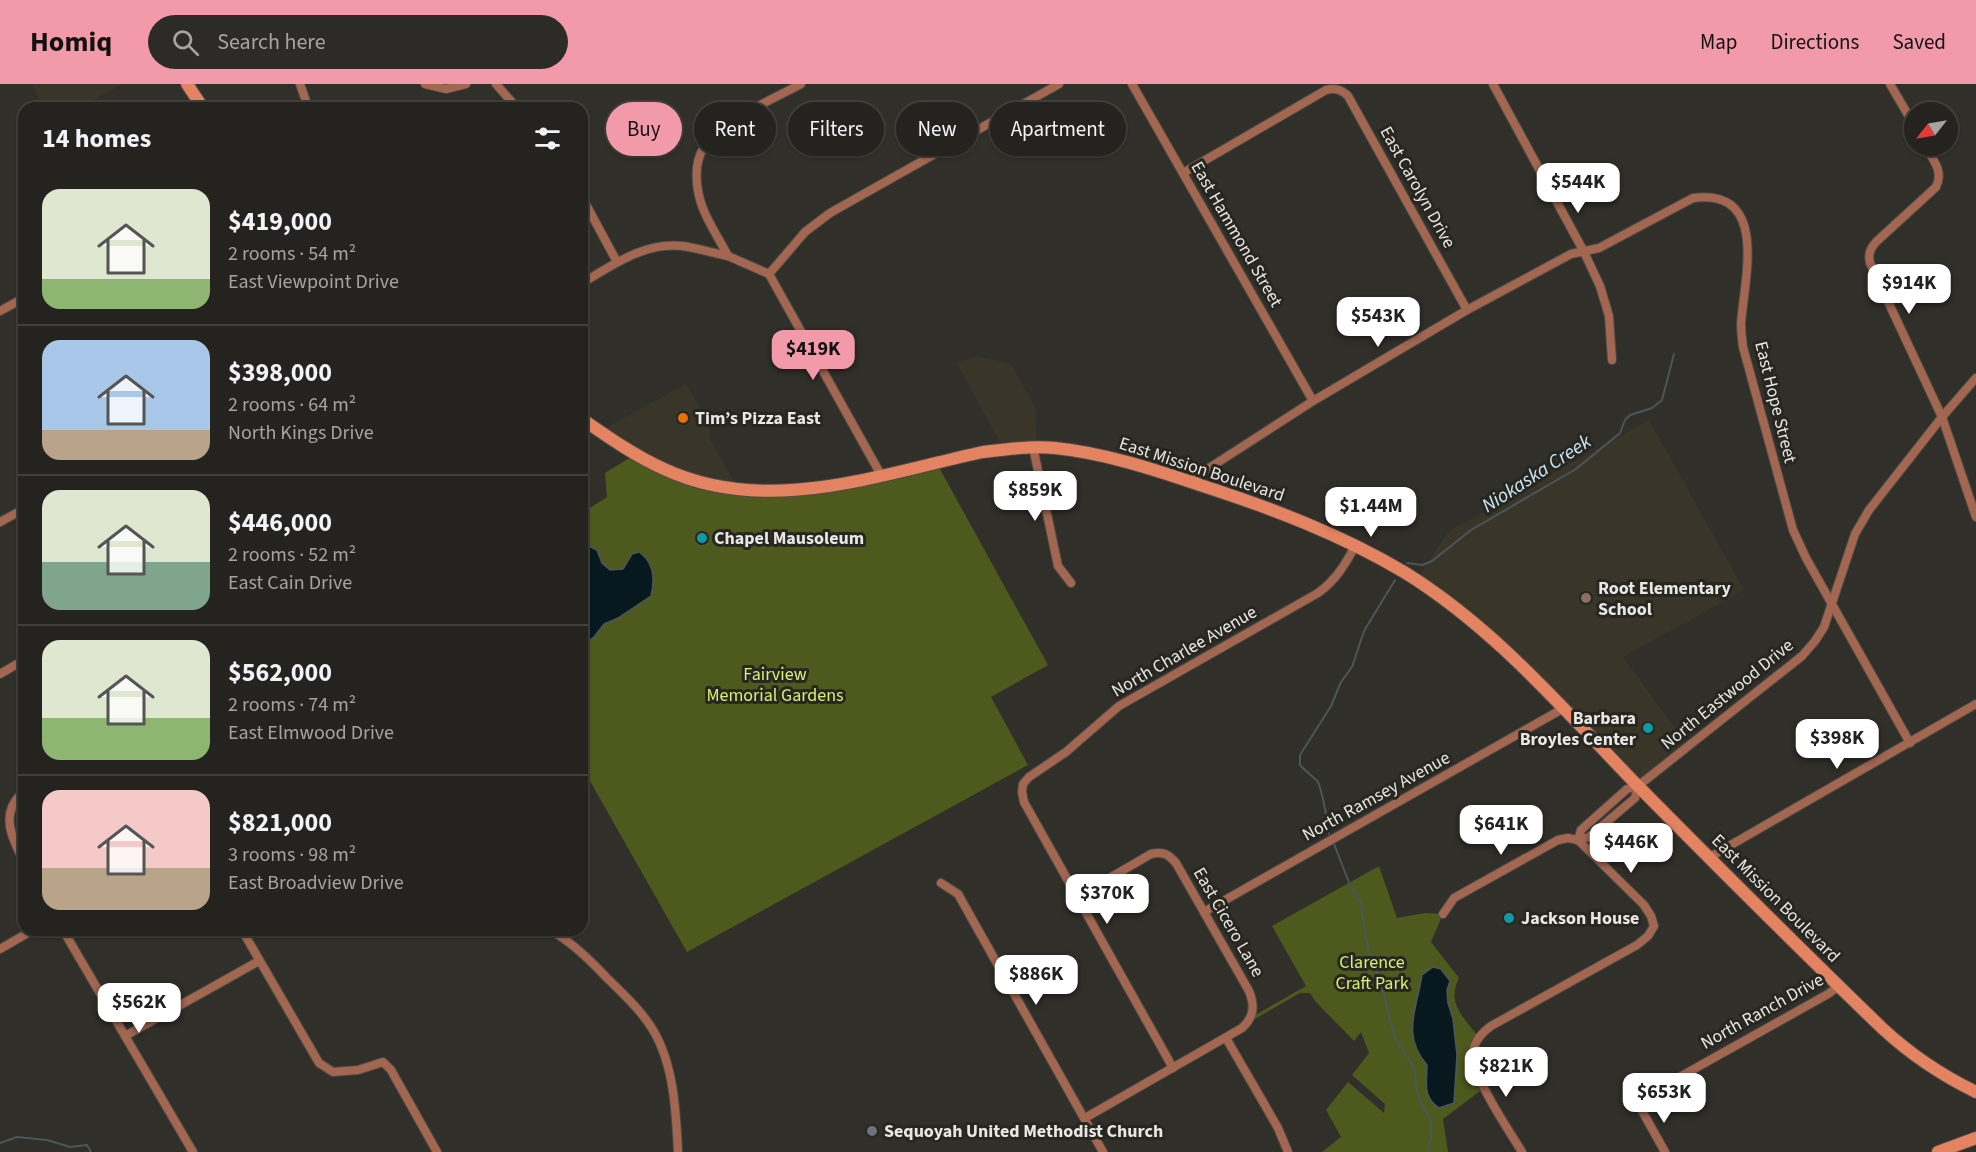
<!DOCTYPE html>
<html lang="en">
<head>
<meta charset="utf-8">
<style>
  :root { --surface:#25231f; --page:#2d2b28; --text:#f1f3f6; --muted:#a3a4a4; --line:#42403d; --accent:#f39aaa }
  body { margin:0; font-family:"Source Sans 3",sans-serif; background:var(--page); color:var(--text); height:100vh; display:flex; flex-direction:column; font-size:22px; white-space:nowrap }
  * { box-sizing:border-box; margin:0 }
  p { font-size:20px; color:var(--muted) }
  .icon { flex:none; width:33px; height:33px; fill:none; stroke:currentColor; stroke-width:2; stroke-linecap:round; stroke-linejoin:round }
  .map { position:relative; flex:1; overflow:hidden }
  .panel { position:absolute; left:18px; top:18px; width:570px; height:834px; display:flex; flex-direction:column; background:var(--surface); border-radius:18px; box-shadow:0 2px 4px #0004,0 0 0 2px var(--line) }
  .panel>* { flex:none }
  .top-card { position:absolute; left:606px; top:18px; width:570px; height:54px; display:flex; gap:12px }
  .needle { width:39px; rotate:239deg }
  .controls { position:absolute; left:1904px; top:18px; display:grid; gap:12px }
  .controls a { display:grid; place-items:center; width:54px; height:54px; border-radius:50%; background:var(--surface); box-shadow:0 2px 4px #0004,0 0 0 2px var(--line); font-size:30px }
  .price { position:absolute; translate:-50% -51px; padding:0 14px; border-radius:12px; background:#fff; color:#222; font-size:20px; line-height:39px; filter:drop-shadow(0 2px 3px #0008) }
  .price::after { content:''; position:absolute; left:50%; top:36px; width:18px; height:14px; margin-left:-9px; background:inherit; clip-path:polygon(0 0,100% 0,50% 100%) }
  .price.active { background:var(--accent); color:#111 }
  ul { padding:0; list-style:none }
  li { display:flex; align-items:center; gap:18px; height:150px; padding:0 24px }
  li+li { border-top:2px solid var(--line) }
  li span { display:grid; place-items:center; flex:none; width:168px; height:120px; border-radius:18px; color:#555 }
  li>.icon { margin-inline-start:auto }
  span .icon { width:72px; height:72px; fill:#fffc; stroke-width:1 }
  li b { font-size:26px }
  h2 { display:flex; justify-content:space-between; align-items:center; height:72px; padding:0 24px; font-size:26px }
  .pill { padding:0 21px; border-radius:27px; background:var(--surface); box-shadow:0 2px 4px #0004,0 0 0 2px var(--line); font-size:21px; line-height:54px }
  .pill.active { background:var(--accent); color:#111 }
  header { display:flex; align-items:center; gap:36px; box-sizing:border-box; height:84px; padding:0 30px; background:var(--accent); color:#111 }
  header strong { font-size:28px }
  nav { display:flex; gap:33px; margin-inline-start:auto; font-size:21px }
  .search { width:420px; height:54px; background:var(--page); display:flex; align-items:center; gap:15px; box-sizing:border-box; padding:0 21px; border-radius:33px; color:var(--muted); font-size:22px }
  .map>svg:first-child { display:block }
  .built { fill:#393629 }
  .green { fill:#4e591d }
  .water { fill:#08181f; stroke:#4b565a; stroke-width:1.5 }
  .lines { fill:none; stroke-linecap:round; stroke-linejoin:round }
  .stream { stroke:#4b565a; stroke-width:2 }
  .street-casing { stroke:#4e4c47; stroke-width:10 }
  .secondary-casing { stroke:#4e4c47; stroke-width:14 }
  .street { stroke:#a26651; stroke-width:8 }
  .secondary { stroke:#e38361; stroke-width:12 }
  .food-dot { fill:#e8710a; stroke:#272620; stroke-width:2 }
  .culture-dot { fill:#0f9aa8; stroke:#272620; stroke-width:2 }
  .education-dot { fill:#8d6e63; stroke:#272620; stroke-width:2 }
  .worship-dot { fill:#6b7280; stroke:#272620; stroke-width:2 }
  .labels { text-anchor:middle; stroke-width:6; stroke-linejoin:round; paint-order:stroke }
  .street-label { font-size:18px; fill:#e8e7e3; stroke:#272620 }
  .poi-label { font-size:18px; font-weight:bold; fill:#e8e7e3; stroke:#272620; text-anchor:start }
  .park-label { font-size:18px; fill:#d7f170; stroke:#272620 }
  .water-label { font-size:20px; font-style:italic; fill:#cce6f1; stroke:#272620 }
</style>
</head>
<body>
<header>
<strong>Homiq</strong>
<div class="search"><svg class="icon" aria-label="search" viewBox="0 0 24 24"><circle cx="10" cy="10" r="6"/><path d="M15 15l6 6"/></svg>Search here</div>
<nav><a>Map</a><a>Directions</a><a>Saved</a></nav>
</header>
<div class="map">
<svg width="1976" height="1068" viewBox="0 0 1976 1068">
  <rect width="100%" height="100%" fill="#312f29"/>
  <g class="built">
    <path d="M32,0H122L79,24H44Z"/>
    <path d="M975,272L1011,280L1036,325L1037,363L1004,365L957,280Z"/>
    <path d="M686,300L709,340L710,356L738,405L693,396L600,347Z"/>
    <path d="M1649,336L1744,506L1623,573L1688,662L1638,702L1564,624L1416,496L1448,448Z"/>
  </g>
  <g class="green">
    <path d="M636,370L665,386L762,407L936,378L1048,581L991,613L1028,681L687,868L582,683V429L607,413L605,389Z"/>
    <path d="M1379,782L1397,834L1425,829L1443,830L1431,858L1459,894C1446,920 1464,933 1479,954L1474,963L1484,1004L1443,1035L1448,1068H1322L1341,1053L1326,1026L1348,998L1384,1029L1385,1020L1352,991L1369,969L1361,948L1354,957L1315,917L1310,909H1300L1248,939L1250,934L1306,902L1272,842Z"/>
  </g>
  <g class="water">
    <path d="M582,459L597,466L602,479L610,486L623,485L632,470L639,468C654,478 655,495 651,512L618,534L604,540L594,553L582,562Z"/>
    <path d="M1433,883L1441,885L1450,897L1447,906L1448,919L1453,935L1457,971L1454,1019L1439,1024C1422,1013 1427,998 1427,981C1401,951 1417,925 1422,891Z"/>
  </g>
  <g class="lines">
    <g class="stream">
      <path d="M1407,479L1422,481L1432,477L1471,446L1576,385L1620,349L1625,336L1630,331L1652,324L1662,316L1674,270"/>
      <path d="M1329,750C1329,743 1321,703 1318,698C1313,692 1305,687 1300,681V671L1331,622L1341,598L1352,583L1364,547L1395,496"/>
      <path d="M1334,760L1350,801L1360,818L1368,865L1380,895L1392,944L1399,961L1410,977L1415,989L1416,1004L1420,1017L1431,1036V1055L1428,1068"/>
      <path d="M0,1059L17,1053L47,1056L70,1063L87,1061L91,1068"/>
    </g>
    <defs>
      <g id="street">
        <path d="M300,0L306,17L305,24"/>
        <path d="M425,0L446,5L466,0"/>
        <path d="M496,0L517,24"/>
        <path d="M1132,0L1313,317"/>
        <path d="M1493,0L1584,168L1600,202L1609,232L1612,276"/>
        <path d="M1890,0L1914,41"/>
        <path d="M1925,62C1933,76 1944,87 1936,103L1876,158C1870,165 1868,170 1870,179L1942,333L1976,433"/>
        <path d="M1183,89L1326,6C1335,4 1341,5 1348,12L1467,226"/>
        <path d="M582,113L617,178"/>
        <path d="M728,172L769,190L805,148L830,129L1059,0"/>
        <path d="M769,190L881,391"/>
        <path d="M582,199C613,181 644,158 682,162C697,164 713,169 728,172C720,156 708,139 702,122C696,105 693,80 704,63C718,39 775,14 801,0"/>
        <path d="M0,227L24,214"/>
        <path d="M1033,363L1058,482L1071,499"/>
        <path d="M1189,397L1313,317L1467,226L1571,170L1599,164L1693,114C1770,104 1744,195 1741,240C1741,247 1742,255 1743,263L1793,446L1806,474L1910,659"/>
        <path d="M0,438L24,425"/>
        <path d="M0,590L24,576"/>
        <path d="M24,708C0,727 10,752 24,777"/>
        <path d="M1578,756L1581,746L1627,705L1638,702L1802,572L1815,557L1824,543L1855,450L1869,426L1942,333L1976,294"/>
        <path d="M1710,773L1976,620"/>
        <path d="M941,799L958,810L1103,1068"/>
        <path d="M1077,813L1151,770C1163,767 1168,770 1176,779L1249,907C1255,922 1254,933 1242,944L1085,1034"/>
        <path d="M1204,828L1564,624"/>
        <path d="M1443,830L1454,814L1558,756L1568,754L1578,756L1589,753L1635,714L1638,702"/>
        <path d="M63,846L193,1068"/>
        <path d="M242,846L319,979L333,988L358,986L383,978L391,986L437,1068"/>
        <path d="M550,846C571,857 591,877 607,894C623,910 641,926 653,946C674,981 676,1028 678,1068"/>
        <path d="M0,865L33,846"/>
        <path d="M125,952L259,877"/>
        <path d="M1226,954L1278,1044L1288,1068"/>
        <path d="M1173,984L1024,718L1022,708L1023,700L1029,693L1066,668L1119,622L1318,509C1336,496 1345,481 1355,462"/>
        <path d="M1522,1068C1509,1046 1467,987 1474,963C1477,954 1484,947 1491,942L1637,861L1648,852L1654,842L1651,832L1644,821L1578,756"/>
        <path d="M1665,1068L1641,1025V1019L1644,1013L1828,910L1839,902"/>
      </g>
      <g id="secondary">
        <path d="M187,0L203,24"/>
        <path d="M582,335C608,353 635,372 664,385C767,433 880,390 983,368C1007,365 1031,362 1055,364C1104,369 1153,385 1200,401C1271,424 1340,450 1404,488C1495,544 1564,626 1637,701C1718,783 1799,864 1882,944C1910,970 1941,991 1976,1008"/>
        <path d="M1938,1068L1976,1054"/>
      </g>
    </defs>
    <use href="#street" class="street-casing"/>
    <use href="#secondary" class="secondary-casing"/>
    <use href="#street" class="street"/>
    <use href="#secondary" class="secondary"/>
  </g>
  <circle class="food-dot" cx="683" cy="334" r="6"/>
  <g class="culture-dot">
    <circle cx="702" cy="454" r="6"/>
    <circle cx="1648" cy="644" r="6"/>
    <circle cx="1509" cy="834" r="6"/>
  </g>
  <circle class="education-dot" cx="1586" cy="514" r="6"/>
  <circle class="worship-dot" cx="872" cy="1047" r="6"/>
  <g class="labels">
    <g class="street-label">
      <text transform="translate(1418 103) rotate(61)" y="6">East Carolyn Drive</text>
      <text transform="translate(1237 150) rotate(60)" y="6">East Hammond Street</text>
      <text transform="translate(1776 318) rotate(76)" y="6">East Hope Street</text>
      <text transform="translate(1202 385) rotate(18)" y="6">East Mission Boulevard</text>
      <text transform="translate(1184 567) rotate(-30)" y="6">North Charlee Avenue</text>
      <text transform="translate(1727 610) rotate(-39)" y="6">North Eastwood Drive</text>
      <text transform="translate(1376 712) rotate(-29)" y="6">North Ramsey Avenue</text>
      <text transform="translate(1776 814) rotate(45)" y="6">East Mission Boulevard</text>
      <text transform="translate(1229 838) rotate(60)" y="6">East Cicero Lane</text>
      <text transform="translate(1762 927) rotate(-29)" y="6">North Ranch Drive</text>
    </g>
    <g class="poi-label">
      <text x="695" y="340">Tim’s Pizza East</text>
      <text x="714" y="460">Chapel Mausoleum</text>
      <text x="1598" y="510">Root Elementary<tspan x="1598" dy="21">School</tspan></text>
      <text x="1636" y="640" text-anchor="end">Barbara<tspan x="1636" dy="21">Broyles Center</tspan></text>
      <text x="1521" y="840">Jackson House</text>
      <text x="884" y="1053">Sequoyah United Methodist Church</text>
    </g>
    <g class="park-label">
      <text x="775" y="596">Fairview<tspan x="775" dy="21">Memorial Gardens</tspan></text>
      <text x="1372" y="884">Clarence<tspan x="1372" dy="21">Craft Park</tspan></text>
    </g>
    <g class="water-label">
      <text transform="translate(1536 389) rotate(-33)" y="7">Niokaska Creek</text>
    </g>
  </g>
</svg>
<div class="controls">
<a><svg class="needle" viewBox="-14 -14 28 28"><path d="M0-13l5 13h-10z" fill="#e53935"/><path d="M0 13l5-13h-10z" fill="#a3a4a4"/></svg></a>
</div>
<b class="price" style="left:1578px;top:130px">$544K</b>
<b class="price" style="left:1909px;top:231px">$914K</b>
<b class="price" style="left:1378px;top:264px">$543K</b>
<b class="price active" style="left:813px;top:297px">$419K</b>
<b class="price" style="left:1035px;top:438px">$859K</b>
<b class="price" style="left:1371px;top:454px">$1.44M</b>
<b class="price" style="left:1837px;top:686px">$398K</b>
<b class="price" style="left:1501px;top:772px">$641K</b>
<b class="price" style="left:1631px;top:790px">$446K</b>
<b class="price" style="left:1107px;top:841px">$370K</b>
<b class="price" style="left:1036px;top:922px">$886K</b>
<b class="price" style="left:139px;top:950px">$562K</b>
<b class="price" style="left:1506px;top:1014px">$821K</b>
<b class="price" style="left:1664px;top:1040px">$653K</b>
<div class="top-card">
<a class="pill active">Buy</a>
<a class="pill">Rent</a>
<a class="pill">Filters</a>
<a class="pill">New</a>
<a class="pill">Apartment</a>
</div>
<section class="panel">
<h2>14 homes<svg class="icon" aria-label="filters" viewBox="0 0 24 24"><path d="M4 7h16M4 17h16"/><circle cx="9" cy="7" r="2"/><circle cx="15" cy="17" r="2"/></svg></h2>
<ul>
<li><span style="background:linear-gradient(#dfe7d0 75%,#8fb573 0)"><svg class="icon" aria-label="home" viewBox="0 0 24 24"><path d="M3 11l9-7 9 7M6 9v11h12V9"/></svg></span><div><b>$419,000</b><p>2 rooms · 54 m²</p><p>East Viewpoint Drive</p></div></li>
<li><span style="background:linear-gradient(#a9c7e8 75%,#b9a48a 0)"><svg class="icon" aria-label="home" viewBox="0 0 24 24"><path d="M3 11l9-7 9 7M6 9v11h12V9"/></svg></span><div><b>$398,000</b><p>2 rooms · 64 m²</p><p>North Kings Drive</p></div></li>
<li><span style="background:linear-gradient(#dfe7d0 60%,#7fa58c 0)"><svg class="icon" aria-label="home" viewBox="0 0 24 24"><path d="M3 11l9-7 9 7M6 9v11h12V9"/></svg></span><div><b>$446,000</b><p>2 rooms · 52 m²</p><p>East Cain Drive</p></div></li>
<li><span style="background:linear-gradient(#dfe7d0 65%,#8fb573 0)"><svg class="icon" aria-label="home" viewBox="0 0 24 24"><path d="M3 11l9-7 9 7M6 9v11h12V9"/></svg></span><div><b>$562,000</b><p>2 rooms · 74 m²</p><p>East Elmwood Drive</p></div></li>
<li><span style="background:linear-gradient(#f6c9c9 65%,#b9a48a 0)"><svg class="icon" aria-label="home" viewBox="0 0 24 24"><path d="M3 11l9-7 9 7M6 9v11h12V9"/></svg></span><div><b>$821,000</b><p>3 rooms · 98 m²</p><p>East Broadview Drive</p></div></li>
</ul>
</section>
</div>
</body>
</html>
